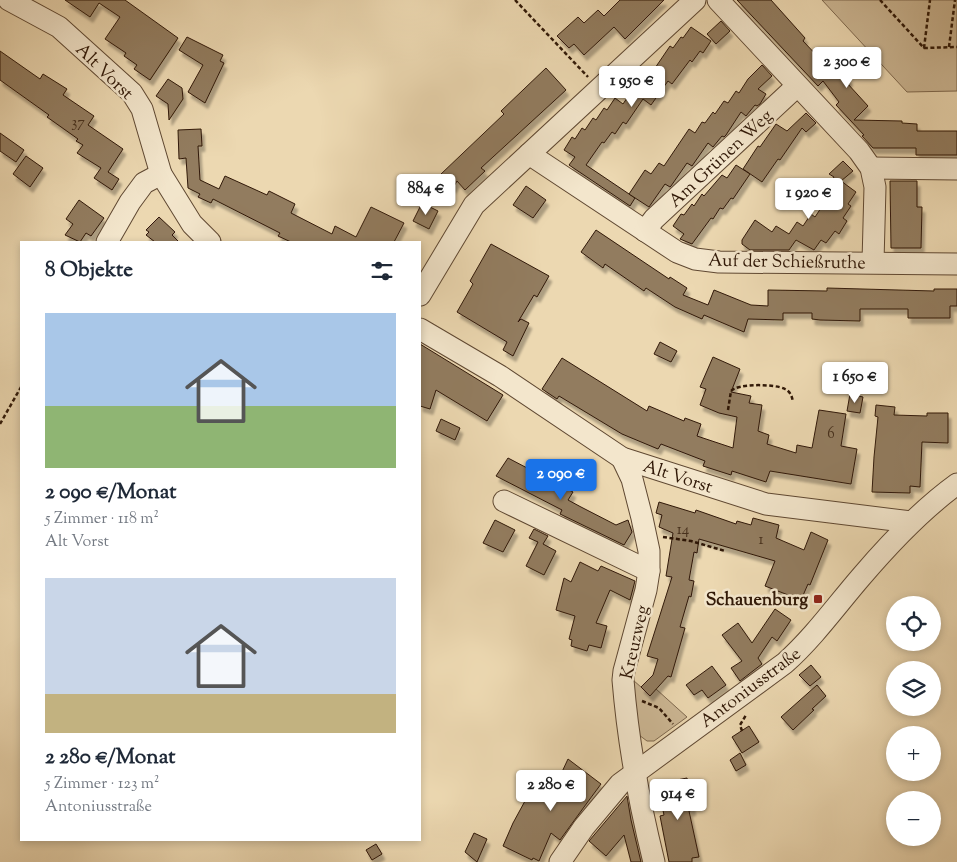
<!DOCTYPE html>
<html lang="de">
<head>
<meta charset="utf-8">
<style>
  :root { --surface:#fff; --page:#f6f6f7; --text:#1f2937; --muted:#747a83; --accent:#1a73e8 }
  body { margin:0; font-family:"Sorts Mill Goudy",serif; background:var(--page); color:var(--text); height:100vh; display:flex; flex-direction:column; font-size:19px; white-space:nowrap }
  * { box-sizing:border-box; margin:0 }
  p { font-size:16px; color:var(--muted) }
  .icon { flex:none; width:28px; height:28px; fill:none; stroke:currentColor; stroke-width:2; stroke-linecap:round; stroke-linejoin:round }
  .map { position:relative; flex:1; overflow:hidden }
  .drawer { position:absolute; left:20px; top:241px; width:401px; height:600px; display:flex; flex-direction:column; background:var(--surface); border-radius:0px; box-shadow:0 2px 8px #0003 }
  .drawer>* { flex:none }
  .buttons { position:absolute; left:886px; top:596px; display:grid; gap:10px }
  .buttons a { display:grid; place-items:center; width:55px; height:55px; border-radius:50%; background:var(--surface); box-shadow:0 2px 8px #0003; font-size:25px }
  .price { position:absolute; translate:-50% -42px; padding:0 11px; border-radius:5px; background:#fff; color:#222; font-size:16px; line-height:32px; filter:drop-shadow(0 1px 2px #0008) }
  .price::after { content:''; position:absolute; left:50%; top:30px; width:15px; height:11px; margin-left:-8px; background:inherit; clip-path:polygon(0 0,100% 0,50% 100%) }
  .price.active { background:var(--accent); color:#fff }
  ul { padding:0; list-style:none }
  li { display:grid; align-content:center; gap:10px; height:265px; padding:0 25px }
  li span { display:grid; place-items:center; height:155px; border-radius:0px; color:#555 }
  li>.icon { margin-inline-start:auto }
  span .icon { width:90px; height:90px; fill:#fffc; stroke-width:1 }
  li b { font-size:21px }
  h2 { display:flex; justify-content:space-between; align-items:center; height:60px; padding:0 25px; font-size:21px }
  .map>svg:first-child { display:block }
  .green { fill:#ccb794; stroke:#7e684e }
  .building { fill:#927c5f; stroke:#301807; filter:url(#shadow) }
  .lines { fill:none; stroke-linecap:round; stroke-linejoin:round }
  .minor-casing { stroke:#5f4832; stroke-width:23 }
  .path { stroke:#301807; stroke-width:2.5; stroke-dasharray:4 2.5; stroke-linecap:butt }
  .minor { stroke:#f3e6cc; stroke-width:21 }
  .poi-dot { fill:#8f2418; stroke:#f3e6cc; stroke-width:2 }
  .labels { text-anchor:middle; stroke-width:5; stroke-linejoin:round; paint-order:stroke }
  .number-label { font-size:15px; fill:#48311d }
  .street-label { font-size:18px; fill:#301807; stroke:#f3e6cc }
  .poi-label { font-size:18px; font-weight:bold; fill:#301807; stroke:#f3e6cc; text-anchor:end }
</style>
</head>
<body>
<div class="map">
<svg width="957" height="862" viewBox="0 0 957 862">
  <defs>
    <filter id="shadow"><feDropShadow dx="3" dy="5.5" stdDeviation="1" flood-color="#0004"/></filter>
  </defs>
  <rect width="100%" height="100%" fill="#ecd8b1"/>
  <filter id="stains"><feTurbulence type="fractalNoise" baseFrequency=".004" numOctaves="4"/><feColorMatrix values="0 0 0 0 .2 0 0 0 0 .09 0 0 0 0 .02 0 0 0 .5 -.17"/></filter>
  <radialGradient id="worn" r=".72"><stop offset=".6" stop-color="#630" stop-opacity="0"/><stop offset="1" stop-color="#630" stop-opacity=".3"/></radialGradient>
  <g class="green">
    <path d="M822,0H957V91L907,92Z"/>
    <path d="M633,680L650,695L656,689L687,717L654,741H647L639,735Z"/>
  </g>
  <g class="building">
    <path d="M65,0H125L178,38L150,80L134,69L137,65L124,56L126,53L105,39L120,17L99,3L90,17Z"/>
    <path d="M620,0H664L625,39L614,27L584,55L574,44L569,48L557,36L578,17L584,23L598,10L604,16Z"/>
    <path d="M737,0H771L805,38L803,41L823,62L828,58L850,80L847,83L868,106L854,120L902,121V123L917,124V131H957V155H916V148H873L862,136L864,135L836,105L839,102L823,81L818,86Z"/>
    <path d="M721,21L730,31L716,44L707,34Z"/>
    <path d="M691,27L711,41L703,53L700,51L692,62L690,60L672,84L668,81L651,105L643,99L626,124L623,122L615,134L612,132L604,143L602,142L586,165L635,198L630,206L569,165L575,157L564,150L572,137L575,139L582,128L585,130L593,118L596,120L604,108L607,110L615,98L623,104L648,67L653,71L670,46L673,48L681,37L683,38Z"/>
    <path d="M187,37L223,55L220,61L224,63L205,103L188,92L203,65L179,50Z"/>
    <path d="M0,51L40,79L43,74L67,89L63,95L94,116L88,125L123,149L108,172L119,179L112,190L94,178L101,168L77,153L83,145L76,141L78,139L47,117L49,115L0,80Z"/>
    <path d="M762,65L772,76L758,89L766,94L760,104L757,106L755,105L746,116L741,112L726,135L724,137L722,136L713,147L708,143L692,166L687,163L671,186L670,187L665,184L649,207L629,194L645,170L651,174L659,163L664,166L689,129L695,133L702,122L705,123L713,112L715,114L724,101L728,103L736,91L739,93L748,79Z"/>
    <path d="M546,68L566,90L481,168L485,171L465,190L457,181L453,188L441,174L504,114L501,111Z"/>
    <path d="M168,79L182,88L183,99L169,120L168,104L156,96Z"/>
    <path d="M806,113L816,123L806,132L802,128L780,160L778,159L762,182L743,169L758,146L760,147L776,124L787,131Z"/>
    <path d="M201,129L202,146H198L200,180L219,189L225,176L267,195L269,191L295,204L291,213L332,234L335,226L356,237L371,207L404,223L394,242H291L278,236L280,233L213,199L211,203L198,197L200,194L188,188L186,158L179,159L178,130Z"/>
    <path d="M0,133L24,150L16,162L0,151Z"/>
    <path d="M26,156L43,168L30,187L13,174Z"/>
    <path d="M843,161L853,171L841,181L856,192L848,204L851,206L843,218L847,221L839,234L835,231L826,243L821,240L814,250L796,240L789,250H750L742,244V240L755,220L772,232L776,226L789,234L797,222L803,226L811,214L815,217L831,193L826,189L834,177L829,174Z"/>
    <path d="M736,165L750,174L733,199L731,198L723,209L720,208L713,219L711,218L692,244L680,239L684,234L673,226L681,214L684,215L692,204L694,206L702,194L704,196L722,175L727,178Z"/>
    <path d="M890,181H917V207H922L921,248H891Z"/>
    <path d="M526,186L546,200L533,218L513,205Z"/>
    <path d="M79,200L104,218L91,236L86,233L80,242L65,235L73,224L66,219Z"/>
    <path d="M422,203L438,211L429,229L413,221Z"/>
    <path d="M159,217L175,232L172,235L179,242H155L146,235L149,232L146,230Z"/>
    <path d="M596,230L669,279L670,277L687,288L683,295L708,305L714,290L751,305L768,306V290L827,291V288L934,291V289H957V306H950V318H908V309H860V321L820,320L812,319V313H783V320L748,319L744,332L704,315L702,319L675,307L646,288L644,291L605,264L603,268L581,252Z"/>
    <path d="M491,244L549,276L537,297L534,295L518,322L521,319L529,323L513,356L503,350L507,342L457,312L473,284L470,281Z"/>
    <path d="M660,342L677,351L671,362L654,354Z"/>
    <path d="M420,344L503,395L487,421L436,390L430,409L420,406Z"/>
    <path d="M713,357L740,369L731,392L751,396L749,403L762,405L758,431L769,435L767,444L796,453L797,445L812,448L819,410L846,414L841,446L857,449L851,484L770,471L766,482L732,471L731,475L703,466L705,461L661,444L658,449L622,434L559,396L557,399L542,389L562,358L647,411L649,406L684,421L685,418L701,424L697,436L733,448L737,417L719,413L700,405L706,389L700,387Z"/>
    <path d="M850,394L863,397L860,413L847,411Z"/>
    <path d="M876,405L895,407L894,415L927,416V413H948V443L922,442L920,487L910,486V493L872,492L874,457L878,417L875,416Z"/>
    <path d="M441,419L460,428L455,440L436,431Z"/>
    <path d="M508,458L573,492L568,500L581,507L616,525L628,520L632,532L624,545L560,514L562,510L496,476Z"/>
    <path d="M659,502L695,513L696,510L736,524L737,521L751,525L753,518L779,525L776,538L804,550L811,532L828,540L810,585L808,584L801,600L765,586L775,561L699,539L697,553L694,552L689,580L694,581L691,597L689,596L680,627L685,628L671,677L668,676L650,696L641,687L653,675L658,659L647,656L672,577L666,576L673,533L659,527L662,515L656,513Z"/>
    <path d="M495,520L515,530L503,552L483,543Z"/>
    <path d="M534,529L548,536L543,544L556,551L544,575L526,566L538,542L529,538Z"/>
    <path d="M580,562L598,571L601,566L635,581L630,600L610,590L596,623L607,626L601,648L589,645L587,651L571,646L572,640L569,639L575,616L556,610L564,578L571,582Z"/>
    <path d="M775,609L791,620L777,641L772,637L758,658L762,664L740,681L731,668L742,661L722,635L738,623L752,643Z"/>
    <path d="M811,665L821,677L810,686L799,675Z"/>
    <path d="M712,666L726,685L708,698L702,690L694,695L686,685Z"/>
    <path d="M817,685L826,696L812,709L814,710L793,730L781,717Z"/>
    <path d="M749,726L759,742L742,753L732,737Z"/>
    <path d="M740,753L746,765L736,771L730,760Z"/>
    <path d="M568,759L601,784L584,807L560,840L551,833L539,861L533,858L532,860L503,846L513,823L531,790L545,798L552,788L554,789Z"/>
    <path d="M687,778L693,810L689,811L699,857L692,858V862H669L660,816L664,815L657,784Z"/>
    <path d="M627,796L631,820L641,862H631L624,835L606,856L589,841Z"/>
    <path d="M474,833L487,839L477,862L465,852Z"/>
    <path d="M376,844L382,854L372,860L366,850Z"/>
  </g>
  <g class="lines">
    <defs>
      <g id="minor">
        <path d="M9,0L59,27L132,93L142,109L161,174L192,224L210,242"/>
        <path d="M718,0L859,151L871,168L875,187L873,262"/>
        <path d="M529,154L677,252L695,259L719,262L957,264"/>
        <path d="M871,168L957,169"/>
        <path d="M645,231L654,219L797,86"/>
        <path d="M107,242L130,202L144,183L161,174"/>
        <path d="M420,295L474,205L695,0"/>
        <path d="M420,329L500,376L622,458L766,504L911,522"/>
        <path d="M622,458L632,479L642,518L649,551V571L646,590L624,671L623,680C628,741 639,802 654,862"/>
        <path d="M504,501L649,571"/>
        <path d="M560,862L584,827L620,784L785,663C814,637 836,606 861,577C890,543 921,510 957,484"/>
      </g>
    </defs>
    <use href="#minor" class="minor-casing"/>
    <g class="path">
      <path d="M515,0L588,77"/>
      <path d="M880,0L924,48L957,47"/>
      <path d="M949,47L955,0"/>
      <path d="M924,48L930,0"/>
      <path d="M728,410L731,391C738,383 776,384 785,389C791,392 792,397 793,402"/>
      <path d="M0,424L21,387"/>
      <path d="M663,537L691,541L725,551"/>
      <path d="M642,701L659,708L673,724"/>
      <path d="M742,731L740,725L746,715"/>
    </g>
    <use href="#minor" class="minor"/>
  </g>
  <rect class="poi-dot" x="813" y="594" width="10" height="10" rx="2.5"/>
  <g class="labels">
    <g class="number-label">
      <text x="78" y="127">37</text>
      <text x="831" y="438">6</text>
      <text x="683" y="534">14</text>
      <text x="761" y="544">1</text>
    </g>
    <g class="street-label">
      <text transform="translate(105 71) rotate(44)" y="6">Alt Vorst</text>
      <text transform="translate(720 158) rotate(-43)" y="6">Am Grünen Weg</text>
      <text transform="translate(787 261) rotate(1)" y="6">Auf der Schießruthe</text>
      <text transform="translate(678 476) rotate(18)" y="6">Alt Vorst</text>
      <text transform="translate(634 642) rotate(-77)" y="6">Kreuzweg</text>
      <text transform="translate(750 687) rotate(-37)" y="6">Antoniusstraße</text>
    </g>
    <g class="poi-label">
      <text x="808" y="605">Schauenburg</text>
    </g>
  </g>
  <rect width="100%" height="100%" filter="url(#stains)"/>
  <rect width="100%" height="100%" fill="url(#worn)"/>
</svg>
<div class="buttons">
<a><svg class="icon" aria-label="locate" viewBox="0 0 24 24"><circle cx="12" cy="12" r="6"/><path d="M12 2v4M12 18v4M2 12h4M18 12h4"/></svg></a>
<a><svg class="icon" aria-label="layers" viewBox="0 0 24 24"><path d="M12 4l9 5-9 5-9-5zM3 14l9 5 9-5"/></svg></a>
<a>+</a>
<a>−</a>
</div>
<b class="price" style="left:847px;top:89px">2 300 €</b>
<b class="price" style="left:632px;top:108px">1 950 €</b>
<b class="price" style="left:426px;top:216px">884 €</b>
<b class="price" style="left:809px;top:220px">1 920 €</b>
<b class="price" style="left:855px;top:404px">1 650 €</b>
<b class="price active" style="left:561px;top:501px">2 090 €</b>
<b class="price" style="left:551px;top:812px">2 280 €</b>
<b class="price" style="left:678px;top:821px">914 €</b>
<section class="drawer">
<h2>8 Objekte<svg class="icon" aria-label="filters" viewBox="0 0 24 24"><path d="M4 7h16M4 17h16"/><circle cx="9" cy="7" r="2"/><circle cx="15" cy="17" r="2"/></svg></h2>
<ul>
<li><span style="background:linear-gradient(#a9c7e8 60%,#8fb573 0)"><svg class="icon" aria-label="home" viewBox="0 0 24 24"><path d="M3 11l9-7 9 7M6 9v11h12V9"/></svg></span><div><b>2 090 €/Monat</b><p>5 Zimmer · 118 m²</p><p>Alt Vorst</p></div></li>
<li><span style="background:linear-gradient(#c9d6e8 75%,#c2b280 0)"><svg class="icon" aria-label="home" viewBox="0 0 24 24"><path d="M3 11l9-7 9 7M6 9v11h12V9"/></svg></span><div><b>2 280 €/Monat</b><p>5 Zimmer · 123 m²</p><p>Antoniusstraße</p></div></li>
</ul>
</section>
</div>
</body>
</html>
